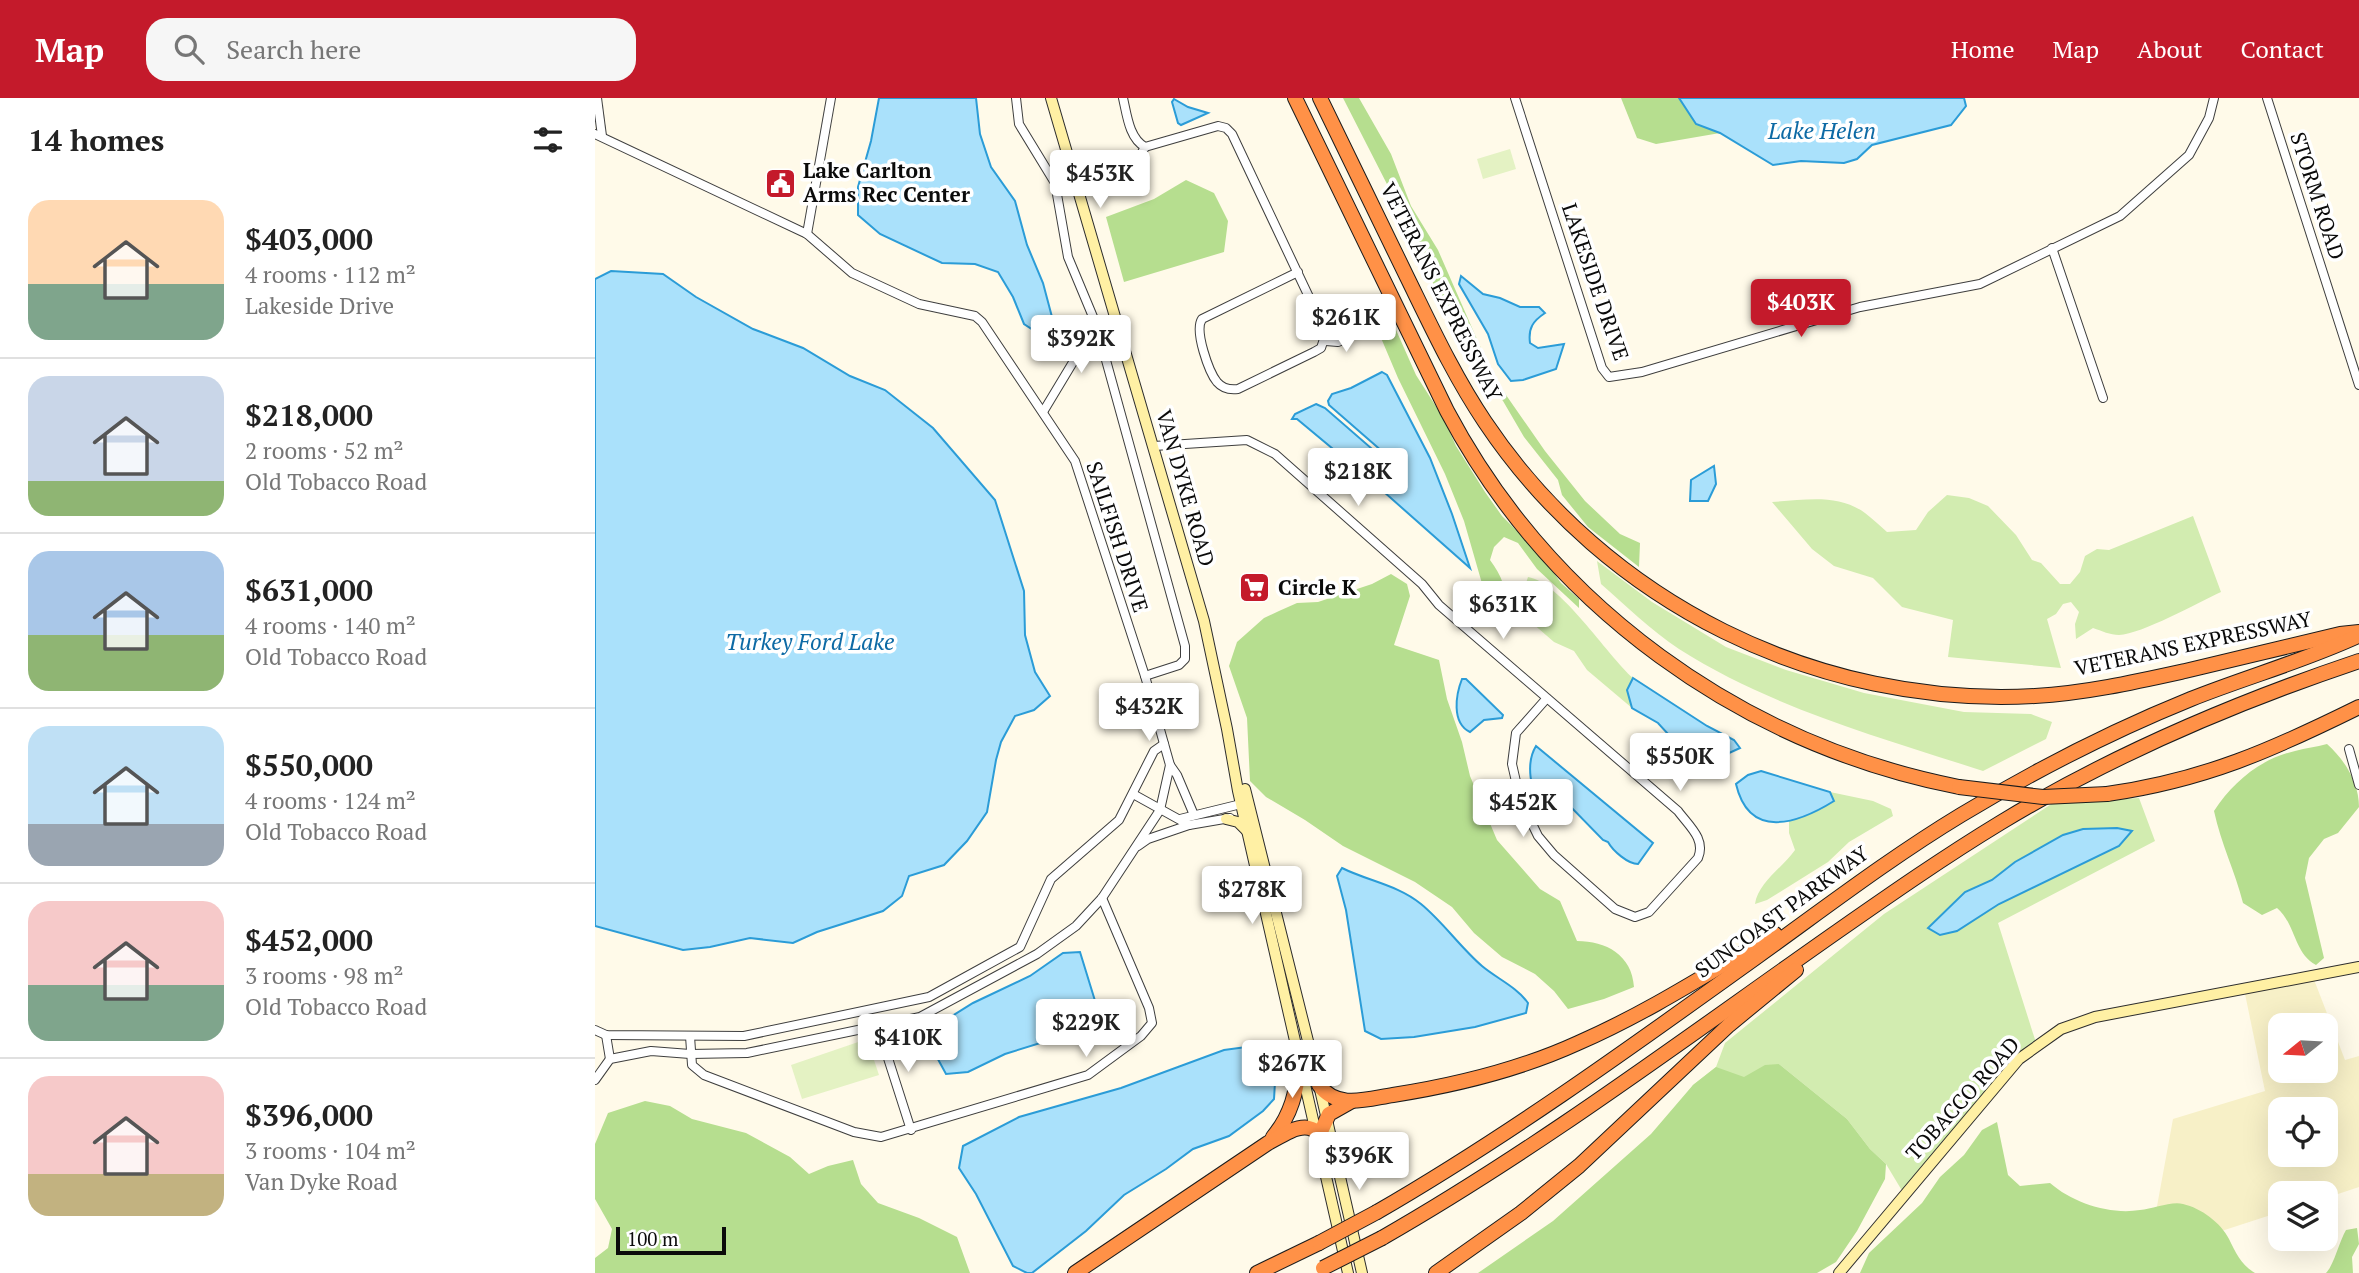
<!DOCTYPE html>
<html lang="en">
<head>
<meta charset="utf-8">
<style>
  :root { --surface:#fff; --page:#f6f6f6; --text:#222; --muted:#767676; --line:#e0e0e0; --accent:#c41a2b }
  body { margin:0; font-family:"PT Serif",serif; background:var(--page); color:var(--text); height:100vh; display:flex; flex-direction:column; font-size:26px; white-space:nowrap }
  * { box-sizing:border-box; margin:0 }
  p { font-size:23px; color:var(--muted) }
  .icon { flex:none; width:38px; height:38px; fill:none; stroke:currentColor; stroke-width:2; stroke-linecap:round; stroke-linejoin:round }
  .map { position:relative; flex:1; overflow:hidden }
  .drawer { display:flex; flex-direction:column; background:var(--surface); width:595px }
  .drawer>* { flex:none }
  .needle { width:46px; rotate:252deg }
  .buttons { position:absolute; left:1673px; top:915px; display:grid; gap:14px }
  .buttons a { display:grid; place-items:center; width:70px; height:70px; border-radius:14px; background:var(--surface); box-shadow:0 7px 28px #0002; font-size:35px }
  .scale { position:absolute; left:21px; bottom:18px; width:110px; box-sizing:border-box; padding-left:7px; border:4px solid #0b0b0b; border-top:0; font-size:19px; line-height:24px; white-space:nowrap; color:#0b0b0b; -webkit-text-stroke:5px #fff; paint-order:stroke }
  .price { position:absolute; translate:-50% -60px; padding:0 16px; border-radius:7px; background:#fff; color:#222; font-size:23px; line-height:46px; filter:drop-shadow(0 2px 4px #0008) }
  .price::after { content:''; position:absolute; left:50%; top:42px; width:21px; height:16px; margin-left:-10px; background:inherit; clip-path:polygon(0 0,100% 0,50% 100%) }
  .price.active { background:var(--accent); color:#fff }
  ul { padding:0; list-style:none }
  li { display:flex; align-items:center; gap:21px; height:175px; padding:0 28px }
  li+li { border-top:2px solid var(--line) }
  li span { display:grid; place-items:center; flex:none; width:196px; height:140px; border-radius:21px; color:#555 }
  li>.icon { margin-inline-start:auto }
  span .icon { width:84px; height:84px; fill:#fffc; stroke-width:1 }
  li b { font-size:30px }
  h2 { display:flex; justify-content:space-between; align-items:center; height:84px; padding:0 28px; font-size:30px }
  header { display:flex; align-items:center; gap:42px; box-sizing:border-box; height:98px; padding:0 35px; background:var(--accent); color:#fff }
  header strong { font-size:33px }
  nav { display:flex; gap:38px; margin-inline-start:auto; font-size:24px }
  .search { width:490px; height:63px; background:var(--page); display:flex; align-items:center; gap:18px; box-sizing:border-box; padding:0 24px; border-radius:21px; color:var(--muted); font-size:26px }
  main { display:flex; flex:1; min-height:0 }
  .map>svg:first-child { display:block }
  .farmland { fill:#f7f0c7; fill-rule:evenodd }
  .green { fill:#d2ecb0 }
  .forest { fill:#b6de8f }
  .pitch { fill:#e4f2c3 }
  .water { fill:#aae1fb; stroke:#2b9cd7; stroke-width:2 }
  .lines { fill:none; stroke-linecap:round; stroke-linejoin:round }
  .street-casing { stroke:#3e3e3e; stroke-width:10 }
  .secondary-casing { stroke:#2d2d2d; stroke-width:12 }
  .highway-casing { stroke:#1c1c1c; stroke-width:16 }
  .street { stroke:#fff; stroke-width:8 }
  .secondary { stroke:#fff0a4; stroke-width:10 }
  .highway { stroke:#ff9147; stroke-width:14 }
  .highway-bridge-casing { stroke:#1c1c1c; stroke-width:16; stroke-linecap:butt }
  .highway-bridge { stroke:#ff9147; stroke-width:14 }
  .labels { text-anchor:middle; stroke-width:7; stroke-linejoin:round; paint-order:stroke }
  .poi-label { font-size:21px; font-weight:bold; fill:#0b0b0b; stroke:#fff; text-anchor:start }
  .street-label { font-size:21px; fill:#0b0b0b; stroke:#fff }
  .water-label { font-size:23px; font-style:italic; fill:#0d6aa5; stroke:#fff }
</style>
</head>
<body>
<header>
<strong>Map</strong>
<div class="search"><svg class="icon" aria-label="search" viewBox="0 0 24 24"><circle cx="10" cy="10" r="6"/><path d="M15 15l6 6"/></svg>Search here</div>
<nav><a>Home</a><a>Map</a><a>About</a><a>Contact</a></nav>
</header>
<main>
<section class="drawer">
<h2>14 homes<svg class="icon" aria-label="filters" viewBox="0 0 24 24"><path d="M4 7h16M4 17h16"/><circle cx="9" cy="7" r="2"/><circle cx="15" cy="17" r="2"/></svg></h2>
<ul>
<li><span style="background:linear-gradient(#ffd9b3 60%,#7fa58c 0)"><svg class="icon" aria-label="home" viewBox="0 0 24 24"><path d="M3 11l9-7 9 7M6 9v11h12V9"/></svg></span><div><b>$403,000</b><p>4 rooms · 112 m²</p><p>Lakeside Drive</p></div></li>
<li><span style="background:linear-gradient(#c9d6e8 75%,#8fb573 0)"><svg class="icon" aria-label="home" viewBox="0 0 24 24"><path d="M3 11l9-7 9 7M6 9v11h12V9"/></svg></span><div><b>$218,000</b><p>2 rooms · 52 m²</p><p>Old Tobacco Road</p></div></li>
<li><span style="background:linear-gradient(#a9c7e8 60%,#8fb573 0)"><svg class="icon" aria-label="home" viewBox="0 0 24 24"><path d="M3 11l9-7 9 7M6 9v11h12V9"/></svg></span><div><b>$631,000</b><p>4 rooms · 140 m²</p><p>Old Tobacco Road</p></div></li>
<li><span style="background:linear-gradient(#bfe0f5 70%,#9aa5b1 0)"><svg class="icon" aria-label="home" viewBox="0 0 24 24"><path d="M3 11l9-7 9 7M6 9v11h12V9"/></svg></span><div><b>$550,000</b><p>4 rooms · 124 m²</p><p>Old Tobacco Road</p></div></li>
<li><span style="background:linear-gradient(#f6c9c9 60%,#7fa58c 0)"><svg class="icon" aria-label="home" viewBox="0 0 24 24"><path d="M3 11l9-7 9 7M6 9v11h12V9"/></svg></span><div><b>$452,000</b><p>3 rooms · 98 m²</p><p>Old Tobacco Road</p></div></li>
<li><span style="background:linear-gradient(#f6c9c9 70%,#c2b280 0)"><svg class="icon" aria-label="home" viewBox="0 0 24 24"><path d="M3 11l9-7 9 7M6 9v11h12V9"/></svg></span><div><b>$396,000</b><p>3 rooms · 104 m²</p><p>Van Dyke Road</p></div></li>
</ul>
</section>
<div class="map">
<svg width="1764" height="1175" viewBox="0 0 1764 1175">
  <rect width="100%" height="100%" fill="#fffae9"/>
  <path class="farmland" d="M1718,879L1750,962L1764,958V1089L1731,1100V1096H1685V1114L1605,1140L1556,1141L1578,1021L1670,993L1649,891ZM1685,928H1731V973H1685ZM1685,1012H1731V1057H1685Z"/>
  <g class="green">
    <path d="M1352,397L1374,400L1393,408L1421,437L1437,462L1446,465L1465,486H1475L1485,474L1490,458L1502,451L1514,452L1598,418L1626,494C1602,505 1547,536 1524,537C1515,537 1507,533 1498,530L1481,541L1480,526L1484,514L1476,504L1468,506L1461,516L1452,521L1466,570L1353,559L1358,522L1307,509L1278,480L1239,468L1217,451L1177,404C1209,402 1243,395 1270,415C1278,421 1285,428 1292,434L1321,432L1333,414Z"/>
    <path d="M1002,463L1057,504L1131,549L1191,572L1269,595L1369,614L1436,616L1457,624L1451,641L1388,673C1284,639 1177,610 1084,551C1056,532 1031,508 1006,486Z"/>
    <path d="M933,479C965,484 1012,557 1038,580L1032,592L1037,610L992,572L979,553L959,544L929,518V491Z"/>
    <path d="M1235,694L1278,703L1296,711L1298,718L1254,744L1233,764L1172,802L1160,806C1163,785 1188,769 1200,752L1194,735V723L1224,712L1239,703Z"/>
    <path d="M1544,700L1560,743L1403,825L1443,951L1420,969L1309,1096L1291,1066L1275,1051L1252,1021L1184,966L980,1175L1098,987L1121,969L1130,945L1289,816L1458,705Z"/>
  </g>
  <g class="forest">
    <path d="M748,0H764L796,56L816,108L843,152L895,271L911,297L950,353L990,403L1025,436L1045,445L1044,469L993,429L967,397L963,382L929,339L908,303L871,253L863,230L845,202L819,139Z"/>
    <path d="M1026,0H1084L1101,26L1125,35L1061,46L1042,40Z"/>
    <path d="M591,82L619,95L633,123L629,154L529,184L511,119L559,101Z"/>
    <path d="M776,204L790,207L821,277L849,321L861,348L890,394L907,418L945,456L966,485L984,501V510L942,471L923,445L909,439L899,449L895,462C907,478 912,492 912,512L900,503L888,489L869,423L850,376L803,280L775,214Z"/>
    <path d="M796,476L812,486L815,498L799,547L844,562L852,601L867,644L875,678L902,742L945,791L965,803L982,843C1011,843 1037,857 1039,889L1009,901L973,911L959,893L940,876L907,859L879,835L857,809L820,784L748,748L710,722L671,699L655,683L652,620L634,568L642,544L669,520L684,513L702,505L723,504L777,486Z"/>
    <path d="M1732,646C1750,662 1764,685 1764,709L1743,735L1729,741L1714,760L1710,780L1729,860L1721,867C1698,854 1702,828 1682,810L1667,817L1648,805C1640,773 1626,746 1619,713C1638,684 1665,661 1700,653C1711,650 1721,649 1732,646Z"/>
    <path d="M1184,966L1252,1021L1275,1051L1291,1066L1290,1081L1262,1133L1241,1164L1222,1175H883L958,1123L1056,1036L1098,987L1121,969L1149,979L1170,967Z"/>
    <path d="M50,1003L75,1008L97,1021L151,1035L195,1059L214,1076L233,1068L258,1062L266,1086L283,1105L324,1120L362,1139L375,1175H0V1160L13,1150L17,1131L0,1101V1046L13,1015Z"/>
    <path d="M1402,1024L1413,1077L1425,1088L1455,1085C1478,1105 1515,1117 1545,1112C1558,1111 1576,1103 1588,1106C1606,1110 1626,1125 1634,1141C1641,1155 1646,1167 1660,1175H1265L1274,1155L1327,1105L1345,1079L1369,1057L1387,1032Z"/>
    <path d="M1762,1130L1764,1146L1757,1159L1758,1175H1731C1739,1167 1744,1144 1751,1132Z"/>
  </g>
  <g class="pitch">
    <path d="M915,51L921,71L888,81L882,61Z"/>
    <path d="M272,941L284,977L207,1001L196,967Z"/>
  </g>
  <g class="water">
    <path d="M284,0H381L385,36L396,69L420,103L432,147L448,185L457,219L449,239L429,226L418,199L403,174L380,166L347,165L285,136L263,117V89L276,43Z"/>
    <path d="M1084,0H1369L1371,8L1356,27L1277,47L1262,61L1249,65L1206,63L1178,67L1125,35L1101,26Z"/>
    <path d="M579,1L593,9L613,15L586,27L583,25L577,4Z"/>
    <path d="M16,173L68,176L101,199L158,231L208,250L255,278L290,292L338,330L400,402L429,493L430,537L440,574L455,598L439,612L420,618L406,644L401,662L392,714L372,743L349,767L314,778L307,798L288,813L222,834L198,845L155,840L115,849L88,852L0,828V181Z"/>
    <path d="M866,178L888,196L905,200L925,209H944L950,215C938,223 933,230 935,245L943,250L969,246L961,271L928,282L916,283L903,266L893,236L864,186Z"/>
    <path d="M787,274L792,277L835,360L857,416L875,470L789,394L804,376V368L734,307L733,303L737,296L756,290Z"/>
    <path d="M721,306L730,310L799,370L798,375L785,390L702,321H697L700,316Z"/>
    <path d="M1119,368L1121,386L1113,403H1095L1096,382Z"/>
    <path d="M1038,580L1112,628L1139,642L1145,650L1134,655L1127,670L1114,677L1104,660L1084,648L1063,625L1037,610L1032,592Z"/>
    <path d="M867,581H871L908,617L907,620L889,622L875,634C856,625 861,596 867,581Z"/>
    <path d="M941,648L1058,745L1043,766C1033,766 1018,753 1013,744L1008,742L972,705C962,699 956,703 948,711L946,710C936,693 930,666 941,648Z"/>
    <path d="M1166,673L1235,694L1239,703C1202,726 1154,742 1141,686L1153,677Z"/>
    <path d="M1522,730L1537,733L1524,748L1404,806L1362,833L1345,837L1333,830L1370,794L1397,782L1420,764L1468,737L1488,731Z"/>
    <path d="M747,770C773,783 803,787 826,806C848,824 865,849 887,868C901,880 922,889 933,905L931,915L880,929L819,939L786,941L770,933L751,812L742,778Z"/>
    <path d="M485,854L501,906L486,925L471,937L410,956L373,974L351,976L338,952L341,928L378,905L435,878L468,855Z"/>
    <path d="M666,947L681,967L679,1001L668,1013L634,1038L598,1051L571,1071L529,1097L491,1133L437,1175H432L418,1168L381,1096L364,1070L368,1048L424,1019L526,990L629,952Z"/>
  </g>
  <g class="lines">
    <defs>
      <g id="street">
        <path d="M2,0L7,38"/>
        <path d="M421,0L424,26L460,85L473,159L501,226L590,548V561L584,567L550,578"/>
        <path d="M528,0C532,17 534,40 550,49L623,28L631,30L637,36L731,235L726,250L719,254L643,291C635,292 628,291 622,284C614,274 599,233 607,221L703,174"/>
        <path d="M920,0L1007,270L1014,279L1047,274L1265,209L1385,186L1525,118L1594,57L1614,20L1619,0"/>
        <path d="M1672,0L1764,287"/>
        <path d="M0,36L212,136L257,175L324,206L380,218L387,224L480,363L550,578L575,667L565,712L507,800L481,828L442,856L325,919L152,955L95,956L56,953L15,961L0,982"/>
        <path d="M514,77L541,65L550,49"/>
        <path d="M212,136L236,0"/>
        <path d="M1457,150L1508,300"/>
        <path d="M731,243L743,244L767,233"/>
        <path d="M448,314L501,226"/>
        <path d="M559,348L652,342L680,356L827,486L844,507L1083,713C1094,728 1111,741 1103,760L1054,814L1040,819L1020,811L959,757L943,738L925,701L917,666L921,635L952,600"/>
        <path d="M1754,651L1764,687"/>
        <path d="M575,667L582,677L599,717"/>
        <path d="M538,696L594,727L635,720"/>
        <path d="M585,721L646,706L650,709"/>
        <path d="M543,748L553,741L594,727"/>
        <path d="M283,929L316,1032"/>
        <path d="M0,932L11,937L149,938L334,899L425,849L456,781L524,722L559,653L569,646"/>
        <path d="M11,937L15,961"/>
        <path d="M95,938L97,967L109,977L259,1034L286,1039L493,977L546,938L557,925L554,910L507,800"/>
      </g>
      <g id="secondary">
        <path d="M456,0L609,523L632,631L643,693L753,1175"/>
        <path d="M650,691L724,987L767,1175"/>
        <path d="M631,721L643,724L652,733"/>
        <path d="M1244,1175L1424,961L1466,931L1500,919L1764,869"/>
      </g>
      <g id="highway">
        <path d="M700,0L852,313C956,509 1146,646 1364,689"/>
        <path d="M725,0C754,60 783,119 812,179C836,228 859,278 890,324C1011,505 1223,610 1440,598C1491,595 1540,584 1590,573C1642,561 1693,548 1745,536L1764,534"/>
        <path d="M1512,696C1610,682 1677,652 1764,609"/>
        <path d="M724,987C742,1012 772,1001 798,997C862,987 924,972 983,945C1052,915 1115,874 1180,836"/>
        <path d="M678,1039C697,1016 701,994 705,966"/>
        <path d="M723,1040L734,1016L757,1003"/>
        <path d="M782,1114C915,1037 1039,947 1163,858C1230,810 1295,760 1366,717C1439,673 1517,633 1596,601C1651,579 1709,563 1763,538"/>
        <path d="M787,1140C946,1049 1093,938 1243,833C1296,796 1349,759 1405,725C1517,657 1639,605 1764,563"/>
        <path d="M480,1175L673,1045C702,1029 716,1018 738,1051"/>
        <path d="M662,1175L724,1145"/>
        <path d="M841,1175L926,1115L984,1068L1134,927L1201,872"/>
      </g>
    </defs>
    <use href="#street" class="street-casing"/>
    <use href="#secondary" class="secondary-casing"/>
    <use href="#highway" class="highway-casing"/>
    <use href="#street" class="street"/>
    <use href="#secondary" class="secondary"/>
    <use href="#highway" class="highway"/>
    <defs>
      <g id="highway-bridge">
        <path d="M1364,689L1448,699L1512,696"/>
        <path d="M724,1145L782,1114"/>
        <path d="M728,1170L787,1140"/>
      </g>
    </defs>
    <use href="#highway-bridge" class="highway-bridge-casing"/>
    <use href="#highway-bridge" class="highway-bridge"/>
  </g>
  <defs>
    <symbol id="civic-square" viewBox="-11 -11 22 22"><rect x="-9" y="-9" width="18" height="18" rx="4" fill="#c41a2b" stroke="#fff"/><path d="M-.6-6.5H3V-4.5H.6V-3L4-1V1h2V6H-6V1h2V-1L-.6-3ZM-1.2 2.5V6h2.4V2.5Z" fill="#fff"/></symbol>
    <symbol id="supermarket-square" viewBox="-11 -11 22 22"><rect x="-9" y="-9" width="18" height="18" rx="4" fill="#c41a2b" stroke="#fff"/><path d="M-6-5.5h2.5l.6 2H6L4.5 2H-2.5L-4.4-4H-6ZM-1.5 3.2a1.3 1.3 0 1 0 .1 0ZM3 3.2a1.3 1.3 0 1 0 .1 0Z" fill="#fff"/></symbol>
  </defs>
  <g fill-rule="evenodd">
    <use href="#civic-square" x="168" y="68" width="35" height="35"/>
    <use href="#supermarket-square" x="642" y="472" width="35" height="35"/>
  </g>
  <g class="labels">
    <g class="poi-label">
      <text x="208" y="80">Lake Carlton<tspan x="208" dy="24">Arms Rec Center</tspan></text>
      <text x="683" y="497">Circle K</text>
    </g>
    <g class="street-label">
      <text transform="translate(1722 98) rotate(72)" y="7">STORM ROAD</text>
      <text transform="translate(1000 184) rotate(71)" y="7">LAKESIDE DRIVE</text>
      <text transform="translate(846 194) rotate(63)" y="7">VETERANS EXPRESSWAY</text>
      <text transform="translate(590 390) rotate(74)" y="7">VAN DYKE ROAD</text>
      <text transform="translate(522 439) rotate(72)" y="7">SAILFISH DRIVE</text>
      <text transform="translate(1598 546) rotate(-12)" y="7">VETERANS EXPRESSWAY</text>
      <text transform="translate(1187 814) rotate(-36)" y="7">SUNCOAST PARKWAY</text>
      <text transform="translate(1368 1001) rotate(-48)" y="7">TOBACCO ROAD</text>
    </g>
    <g class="water-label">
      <text x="1227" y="41">Lake Helen</text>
      <text x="215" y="552">Turkey Ford Lake</text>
    </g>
  </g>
</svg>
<div class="buttons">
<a><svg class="needle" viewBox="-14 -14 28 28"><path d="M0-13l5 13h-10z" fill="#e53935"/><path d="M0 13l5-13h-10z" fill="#767676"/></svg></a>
<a><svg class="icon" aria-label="locate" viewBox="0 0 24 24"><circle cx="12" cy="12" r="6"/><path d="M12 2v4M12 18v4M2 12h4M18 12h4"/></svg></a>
<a><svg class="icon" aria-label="layers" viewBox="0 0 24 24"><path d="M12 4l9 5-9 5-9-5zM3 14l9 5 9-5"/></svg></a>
</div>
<div class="scale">100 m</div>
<b class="price" style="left:505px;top:112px">$453K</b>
<b class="price active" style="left:1206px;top:241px">$403K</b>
<b class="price" style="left:751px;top:256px">$261K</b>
<b class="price" style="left:486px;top:277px">$392K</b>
<b class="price" style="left:763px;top:410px">$218K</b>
<b class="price" style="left:908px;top:543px">$631K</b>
<b class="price" style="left:554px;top:645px">$432K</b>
<b class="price" style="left:1085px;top:695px">$550K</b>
<b class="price" style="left:928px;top:741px">$452K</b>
<b class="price" style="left:657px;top:828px">$278K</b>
<b class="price" style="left:491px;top:961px">$229K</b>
<b class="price" style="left:313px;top:976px">$410K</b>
<b class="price" style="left:697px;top:1002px">$267K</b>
<b class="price" style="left:764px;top:1094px">$396K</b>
</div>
</main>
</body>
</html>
